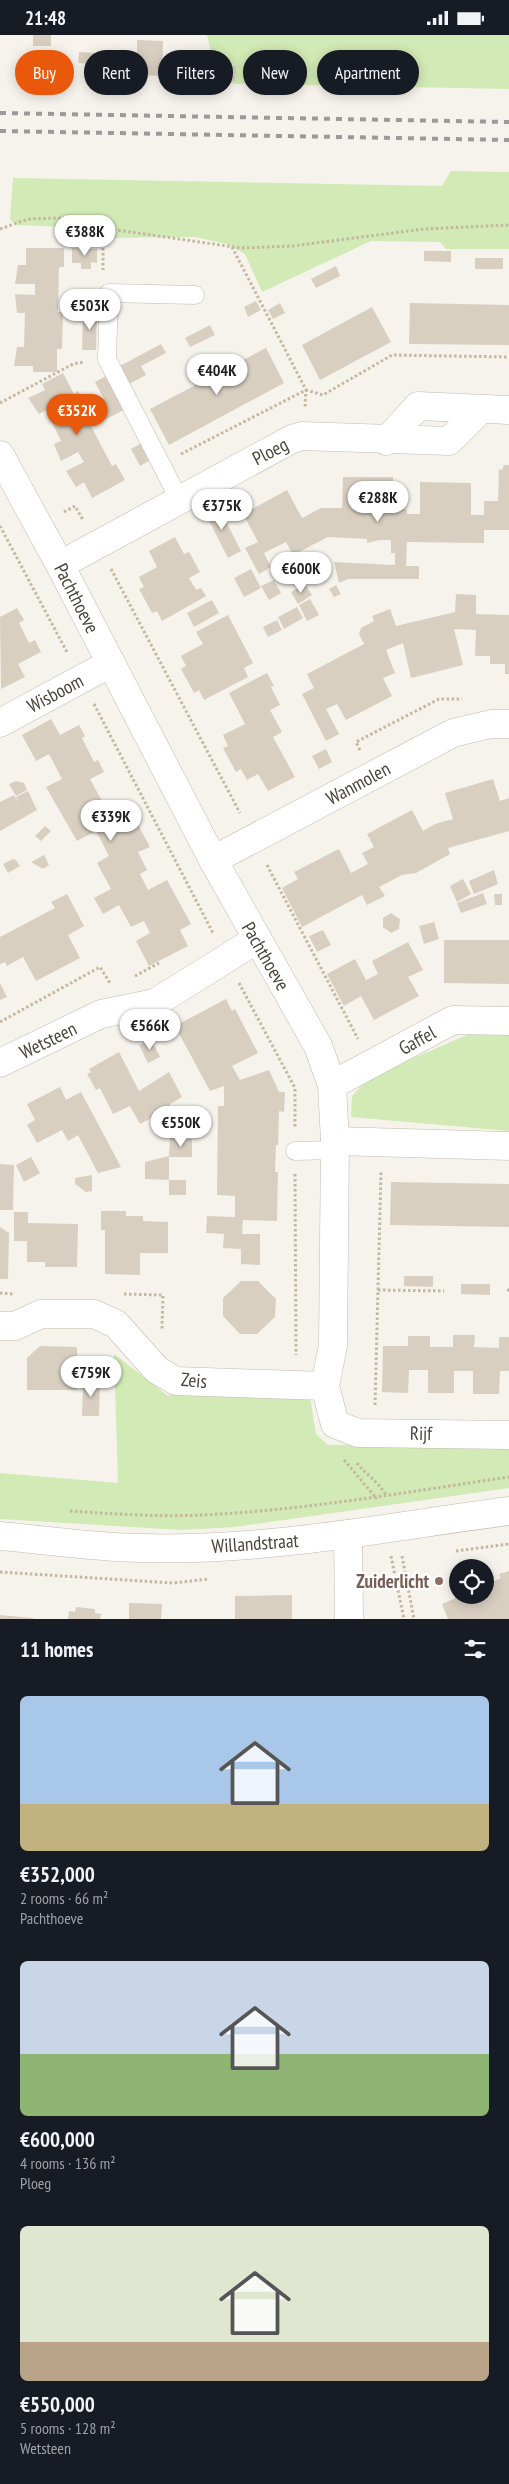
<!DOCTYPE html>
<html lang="en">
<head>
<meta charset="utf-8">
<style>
  :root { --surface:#171b24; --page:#20242c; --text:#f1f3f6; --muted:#9ea1a6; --accent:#ea580c }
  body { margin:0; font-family:"PT Sans Narrow",sans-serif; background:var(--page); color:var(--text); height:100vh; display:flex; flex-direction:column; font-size:19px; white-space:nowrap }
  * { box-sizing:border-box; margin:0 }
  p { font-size:16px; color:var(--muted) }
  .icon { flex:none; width:28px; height:28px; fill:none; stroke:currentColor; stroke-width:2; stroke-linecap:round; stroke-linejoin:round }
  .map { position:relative; height:1584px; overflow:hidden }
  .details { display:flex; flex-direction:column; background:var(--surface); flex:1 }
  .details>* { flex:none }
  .guide { position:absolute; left:15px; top:15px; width:480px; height:45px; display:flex; gap:10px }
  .buttons { position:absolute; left:449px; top:1524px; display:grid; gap:10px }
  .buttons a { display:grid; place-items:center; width:45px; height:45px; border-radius:50%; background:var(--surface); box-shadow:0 2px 12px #0003; font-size:25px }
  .price { position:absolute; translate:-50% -42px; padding:0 11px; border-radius:18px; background:#fff; color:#222; font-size:16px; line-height:32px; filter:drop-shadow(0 1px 2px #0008) }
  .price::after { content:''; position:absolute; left:50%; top:30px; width:15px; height:11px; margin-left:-8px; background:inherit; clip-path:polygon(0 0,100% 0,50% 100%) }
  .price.selected { background:var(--accent); color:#fff }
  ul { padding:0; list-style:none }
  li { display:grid; align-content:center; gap:10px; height:265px; padding:0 20px }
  li span { display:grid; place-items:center; height:155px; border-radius:8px; color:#555 }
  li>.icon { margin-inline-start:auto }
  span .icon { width:90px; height:90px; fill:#fffc; stroke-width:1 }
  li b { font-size:21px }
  h2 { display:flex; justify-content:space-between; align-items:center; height:60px; padding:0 20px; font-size:21px }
  .tag { padding:0 18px; border-radius:22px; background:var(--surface); box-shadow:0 2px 12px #0003; font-size:18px; line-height:45px }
  .tag.selected { background:var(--accent); color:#fff }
  .status { display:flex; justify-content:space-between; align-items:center; height:35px; padding:0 25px; background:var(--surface); direction:ltr }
  .status svg { height:14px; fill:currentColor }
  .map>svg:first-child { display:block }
  .green { fill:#d2eab5 }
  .building { fill:#d8cfc1 }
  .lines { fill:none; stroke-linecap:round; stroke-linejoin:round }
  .service-casing { stroke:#c2bbae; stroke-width:19 }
  .minor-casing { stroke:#c2bbae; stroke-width:29 }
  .path { stroke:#c4b79f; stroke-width:3; stroke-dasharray:2.5 2.5; stroke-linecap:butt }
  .service { stroke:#fff; stroke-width:18 }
  .minor { stroke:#fff; stroke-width:28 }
  .rail { stroke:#9a9a9a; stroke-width:4; stroke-dasharray:6 6; stroke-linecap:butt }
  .education-dot { fill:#8d6e63; stroke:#fff; stroke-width:2 }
  .labels { text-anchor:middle; stroke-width:5; stroke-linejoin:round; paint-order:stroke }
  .street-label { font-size:19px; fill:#4b4439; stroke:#fff }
  .education-label { font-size:19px; font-weight:bold; fill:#785e54; stroke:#fff; text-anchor:end }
</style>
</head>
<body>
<div class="status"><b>21:48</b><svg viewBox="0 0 49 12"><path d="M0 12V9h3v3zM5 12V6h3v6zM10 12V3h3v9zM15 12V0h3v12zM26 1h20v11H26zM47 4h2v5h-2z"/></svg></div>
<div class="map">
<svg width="509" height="1584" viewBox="0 0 509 1584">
  <rect width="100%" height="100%" fill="#f6f3ec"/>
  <g class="green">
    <path d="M207,0H509V54L210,48L211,18Z"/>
    <path d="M451,136L509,137V214H446L440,207L371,206L262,257L245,219L227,209L195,202L97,203L66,192L17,190L10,185L13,143L442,151Z"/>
    <path d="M469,999H509V1096L351,1082L352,1061L365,1047L377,1039Z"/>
    <path d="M114,1319L167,1360L310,1362L316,1399L328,1410L509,1407V1453L235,1492L181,1495L0,1484V1438L118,1448Z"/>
  </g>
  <g class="building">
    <rect x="33" y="0" width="18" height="11"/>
    <path d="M137,5L163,6L162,41L106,39L107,17H137Z"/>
    <path d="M79,17L96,18V29L78,28Z"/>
    <path d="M171,18L194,20L211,18L216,44L170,42Z"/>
    <path d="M220,30L236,31L235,46H220Z"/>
    <path d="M26,213H64V232H59L58,277H63L62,314H57V337H33V331H14L17,312H24L25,278H17L15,259L35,260V249H15L18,230H26Z"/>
    <path d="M72,213L97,214V228L91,227V234H81V228H72Z"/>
    <path d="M424,216H451V227L424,226Z"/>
    <rect x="475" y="223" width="28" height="11"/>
    <path d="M336,231L340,241L316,253L311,244Z"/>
    <path d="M256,266L261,275L248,282L244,272Z"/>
    <path d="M280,268L285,278L273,284L268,275Z"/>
    <path d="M410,268L509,270V310L409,309Z"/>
    <path d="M372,272L391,307L320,345L302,310Z"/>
    <path d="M83,277H97L96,315H82Z"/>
    <path d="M210,290L215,300L190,312L185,303Z"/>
    <path d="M161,309L166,318L141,331L146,340L129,349L120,331Z"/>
    <path d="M266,313L284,348L169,410L150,374Z"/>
    <path d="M63,338L74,359L78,356L96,389L91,391L112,431L116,429L125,445L92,463L84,447L76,452L66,436L84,427L78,417L61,426L54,409L61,406L46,375L39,379L28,363L45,355L42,349Z"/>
    <path d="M108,340L126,374L100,387L92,370L104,364L95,347Z"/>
    <path d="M143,407L152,424L140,431L131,414Z"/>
    <path d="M504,430H509V495H484V508L407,507L406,531H419V544H348L339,548L334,527L395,530V518H391V505H379L367,508V504L328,502L293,520L286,507L264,518L271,532L259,539L245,513L258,507L243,479L287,455L302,483L321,473H342L343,442H393V474H407V479H420V447L471,448V480H484V466H498L499,434L502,435Z"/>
    <path d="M217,469L241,516L228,523L204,476Z"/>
    <path d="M175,502L184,519L189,517L200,537L189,543L196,555L201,553L206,561L162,586L157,576L152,578L146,567L139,554L144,552L139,542L157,532L149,516Z"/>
    <path d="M251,534L261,553L244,562L234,543Z"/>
    <path d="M274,545L281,558L269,565L261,551Z"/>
    <path d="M305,549L312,560L298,569L291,557Z"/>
    <path d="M336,550L341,559L334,562L329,554Z"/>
    <path d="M456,559L476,560V579L509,580V639H505V629H490V621H475L476,595L454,594L463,630L411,643L403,608L386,615L395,638L383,643L392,661L346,685L337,669L326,674L339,699L326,706L302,659L314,653L307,639L364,609L359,599L361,593L374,586L372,581L390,574L396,591L455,577Z"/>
    <path d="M310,564L319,580L307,586L299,570Z"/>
    <path d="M212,565L219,578L194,592L187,578Z"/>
    <path d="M297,572L303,583L284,594L278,582Z"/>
    <path d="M17,573L24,585L19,588L29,608L35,605L41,617L18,629L25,642L1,654L0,582Z"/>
    <path d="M228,580L253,628L244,633L248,642L204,665L199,655L194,658L181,634L186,631L181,621L203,609L196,597Z"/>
    <path d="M277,585L282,595L268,602L263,592Z"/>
    <path d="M267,638L274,651L271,652L280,670L270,675L282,697L273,702L295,742L268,756L258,739L247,745L241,734L236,737L223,713L228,711L223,700L245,689L229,658Z"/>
    <path d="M51,684L60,700L79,690L85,701L82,703L94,727L98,725L104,737L90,744L108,777L126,767L150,812L138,817L147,835L140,839L148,855L167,845L191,889L180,895L188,911L149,931L136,906L150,898L144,886L131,892L119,870L103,879L94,863L111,854L97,828L109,821L96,796L77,806L46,752L62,744L49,719L36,726L22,700Z"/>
    <path d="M326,714L332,727L319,734L312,721Z"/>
    <path d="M493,744L500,766L509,763V796L448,813L450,819L416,838L402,840L379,852L385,861L367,870L362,860L302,892L282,853L298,844L294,837L339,814L351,838L368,829L362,818L374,812L367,799L412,775L423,796L435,789L453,784L445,758Z"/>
    <path d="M16,746L24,748L27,755L16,761L9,749Z"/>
    <path d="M28,756L37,775L0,796V767L14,760L19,769L16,762Z"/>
    <path d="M45,791L51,796L41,806L35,801Z"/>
    <path d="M44,820L49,830L43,834L31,827Z"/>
    <path d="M13,824L16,825L20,831L8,838L3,829Z"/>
    <path d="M494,835L498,849L474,859L469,846Z"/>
    <path d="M463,844L471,859L457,867L450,851Z"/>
    <path d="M483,858L487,869L461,878L457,868Z"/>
    <path d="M67,859L84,891L68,900L80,923L36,946L23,922L7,931L5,927L0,929V902L55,873L51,867Z"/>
    <path d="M494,859H502V870H495Z"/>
    <path d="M391,878L400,884L399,894L391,898L383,892V883Z"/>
    <path d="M434,887L439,904L424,909L419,891Z"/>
    <path d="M323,895L331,910L317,917L309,901Z"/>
    <path d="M444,905H509V949L444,948Z"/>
    <path d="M408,907L423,935L408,942L419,961L374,985L361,961L344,971L327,939L355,924L366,945L378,939L372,926Z"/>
    <path d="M0,948L7,962L0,965Z"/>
    <path d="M226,964L232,976L235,974L258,1018L232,1031L240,1045L269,1035L279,1057H285L284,1077L279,1076L278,1110H276L275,1137H278L277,1186L243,1185L242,1199H260V1230L241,1229V1214L223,1213L224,1199L206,1198L207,1181L235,1182V1161L217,1160L218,1071H224V1051L210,1056L175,991Z"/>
    <path d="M151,1004L160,1022L148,1028L139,1010Z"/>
    <path d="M119,1017L139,1056L169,1037L182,1062L170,1069V1073L140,1089L130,1071L113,1079L100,1053L96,1055L87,1039L91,1037L89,1034Z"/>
    <path d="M60,1052L66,1065L81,1057L121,1132L98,1138L78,1100L68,1106L62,1095L37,1108L27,1090L35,1085L27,1069Z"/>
    <path d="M170,1103L192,1104V1122H169Z"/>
    <path d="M169,1121V1145L145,1144V1127Z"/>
    <path d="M31,1122L40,1138L24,1147L16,1130Z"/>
    <path d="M0,1129L14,1130L13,1175H0Z"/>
    <path d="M92,1140V1156L86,1157L75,1149V1143Z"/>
    <rect x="169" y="1145" width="17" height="15"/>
    <path d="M391,1147L509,1149V1192L390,1190Z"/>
    <path d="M101,1176H126V1181H143V1186L168,1187V1218H140V1240L105,1239V1195H101Z"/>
    <path d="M14,1177H28V1188L78,1189L77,1232H45V1227H27V1206H14Z"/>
    <path d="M0,1192L9,1198L8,1244H0Z"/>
    <path d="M404,1241H433V1252L404,1251Z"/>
    <path d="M241,1246H258L276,1264L275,1282L257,1299H240L223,1281V1263Z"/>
    <path d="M461,1249H490V1260L461,1259Z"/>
    <path d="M453,1300H475L474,1312L499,1313V1302H509V1336H500L499,1359H473V1336H454V1358H428V1335H409L408,1358L382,1357L383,1311H408V1301H430V1312H453Z"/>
    <path d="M40,1311L77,1312V1355H27V1323Z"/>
    <path d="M83,1345H100L99,1381H82Z"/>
    <path d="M509,1536V1584H448L442,1569L463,1560H485V1550L501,1543L499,1539Z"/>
    <path d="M292,1560V1584H235V1561Z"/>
    <path d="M129,1568L162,1569L161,1584H129Z"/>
    <path d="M76,1572L95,1574V1578L101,1579L100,1584H68L69,1576L75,1577Z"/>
    <path d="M0,1580L33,1583V1584H0Z"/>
  </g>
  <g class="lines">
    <defs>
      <g id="service">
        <path d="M179,464L107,324L109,258L195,260"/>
        <path d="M295,1116L335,1115"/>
      </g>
      <g id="minor">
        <path d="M386,406L418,371L509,375"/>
        <path d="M0,420L60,530L213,825L318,1011L332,1050L335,1106L333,1310L325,1351L335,1389L358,1398L509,1400"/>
        <path d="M60,530L292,404L302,401L449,406L481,374"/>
        <path d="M0,688L111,628"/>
        <path d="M213,825L453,698L491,689H509"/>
        <path d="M0,1028L101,979L155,968L256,905"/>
        <path d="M332,1050L453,985L509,986"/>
        <path d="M335,1106L509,1111"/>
        <path d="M0,1291H15L41,1279H94L116,1289L157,1335L176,1346L325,1351"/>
        <path d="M348,1500L349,1584"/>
        <path d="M0,1501C46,1505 93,1512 140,1513C263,1517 387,1492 509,1476"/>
      </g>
    </defs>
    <use href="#service" class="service-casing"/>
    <use href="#minor" class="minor-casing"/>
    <g class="path">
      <path d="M103,193V235"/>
      <path d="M0,194L28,184L87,182L98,185L103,193L241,213L292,211L424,194L509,190"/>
      <path d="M232,212L306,355L305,372"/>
      <path d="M0,368L73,329L84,327"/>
      <path d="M181,419L306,355L323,360L392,320L509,322"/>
      <path d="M64,477L75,471L83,485"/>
      <path d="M0,491L68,619"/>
      <path d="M111,534L240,778"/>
      <path d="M94,669L213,898"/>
      <path d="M360,715L356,707L439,664H462"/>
      <path d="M267,830L358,1004"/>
      <path d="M135,941L159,928"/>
      <path d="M239,948L295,1053V1093"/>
      <path d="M0,987L100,932L110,948"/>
      <path d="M295,1139L296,1320"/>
      <path d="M378,1255L444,1256"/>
      <path d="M507,1255H509"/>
      <path d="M0,1258L13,1259"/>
      <path d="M124,1259L163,1260L162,1294"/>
      <path d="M375,1370L381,1136"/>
      <path d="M344,1425L377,1464"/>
      <path d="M357,1428C366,1440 378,1446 386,1460"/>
      <path d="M70,1476C114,1479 159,1482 203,1480C306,1475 407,1457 509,1442"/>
      <path d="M456,1516L509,1509"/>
      <path d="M391,1521L404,1584"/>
      <path d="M402,1521L414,1584"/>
      <path d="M0,1537L173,1548L209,1544"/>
    </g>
    <use href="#service" class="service"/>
    <use href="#minor" class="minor"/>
    <g class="rail">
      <path d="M0,78L509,87"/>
      <path d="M0,96L509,105"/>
    </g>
  </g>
  <circle class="education-dot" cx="439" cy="1546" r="5"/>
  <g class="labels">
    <g class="street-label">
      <text transform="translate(270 416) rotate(-27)" y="7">Ploeg</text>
      <text transform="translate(77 563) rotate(63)" y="7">Pachthoeve</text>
      <text transform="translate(55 658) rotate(-28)" y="7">Wisboom</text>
      <text transform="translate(358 748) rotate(-28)" y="7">Wanmolen</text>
      <text transform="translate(266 921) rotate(60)" y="7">Pachthoeve</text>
      <text transform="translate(48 1005) rotate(-26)" y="7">Wetsteen</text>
      <text transform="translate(417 1005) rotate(-29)" y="7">Gaffel</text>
      <text transform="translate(194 1345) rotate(5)" y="7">Zeis</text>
      <text transform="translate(421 1398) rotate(1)" y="7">Rijf</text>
      <text transform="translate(255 1508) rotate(-4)" y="7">Willandstraat</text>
    </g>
    <g class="education-label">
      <text x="429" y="1553">Zuiderlicht</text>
    </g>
  </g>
</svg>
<div class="buttons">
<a><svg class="icon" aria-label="locate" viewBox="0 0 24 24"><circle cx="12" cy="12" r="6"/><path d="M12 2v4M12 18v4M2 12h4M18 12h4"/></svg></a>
</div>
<b class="price" style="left:85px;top:222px">€388K</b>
<b class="price" style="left:90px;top:296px">€503K</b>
<b class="price" style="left:217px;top:361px">€404K</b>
<b class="price selected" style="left:77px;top:401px">€352K</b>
<b class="price" style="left:378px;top:488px">€288K</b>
<b class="price" style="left:222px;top:496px">€375K</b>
<b class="price" style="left:301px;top:559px">€600K</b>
<b class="price" style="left:111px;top:807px">€339K</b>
<b class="price" style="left:150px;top:1016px">€566K</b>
<b class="price" style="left:181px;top:1113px">€550K</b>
<b class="price" style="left:91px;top:1363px">€759K</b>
<div class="guide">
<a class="tag selected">Buy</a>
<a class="tag">Rent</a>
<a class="tag">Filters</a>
<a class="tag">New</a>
<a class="tag">Apartment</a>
</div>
</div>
<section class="details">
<h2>11 homes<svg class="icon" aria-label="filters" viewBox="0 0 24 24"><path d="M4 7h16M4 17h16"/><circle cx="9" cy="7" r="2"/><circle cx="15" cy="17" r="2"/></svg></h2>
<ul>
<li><span style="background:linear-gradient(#a9c7e8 70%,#c2b280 0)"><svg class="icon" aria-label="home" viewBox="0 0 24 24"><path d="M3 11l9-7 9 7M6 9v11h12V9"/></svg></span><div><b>€352,000</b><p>2 rooms · 66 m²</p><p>Pachthoeve</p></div></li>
<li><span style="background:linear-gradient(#c9d6e8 60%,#8fb573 0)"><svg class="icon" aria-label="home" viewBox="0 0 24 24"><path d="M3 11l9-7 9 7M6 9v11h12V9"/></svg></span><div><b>€600,000</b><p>4 rooms · 136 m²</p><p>Ploeg</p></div></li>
<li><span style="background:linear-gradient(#dfe7d0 75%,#b9a48a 0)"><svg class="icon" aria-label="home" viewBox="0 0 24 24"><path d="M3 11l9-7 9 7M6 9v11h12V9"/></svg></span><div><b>€550,000</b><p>5 rooms · 128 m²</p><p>Wetsteen</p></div></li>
</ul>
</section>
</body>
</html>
